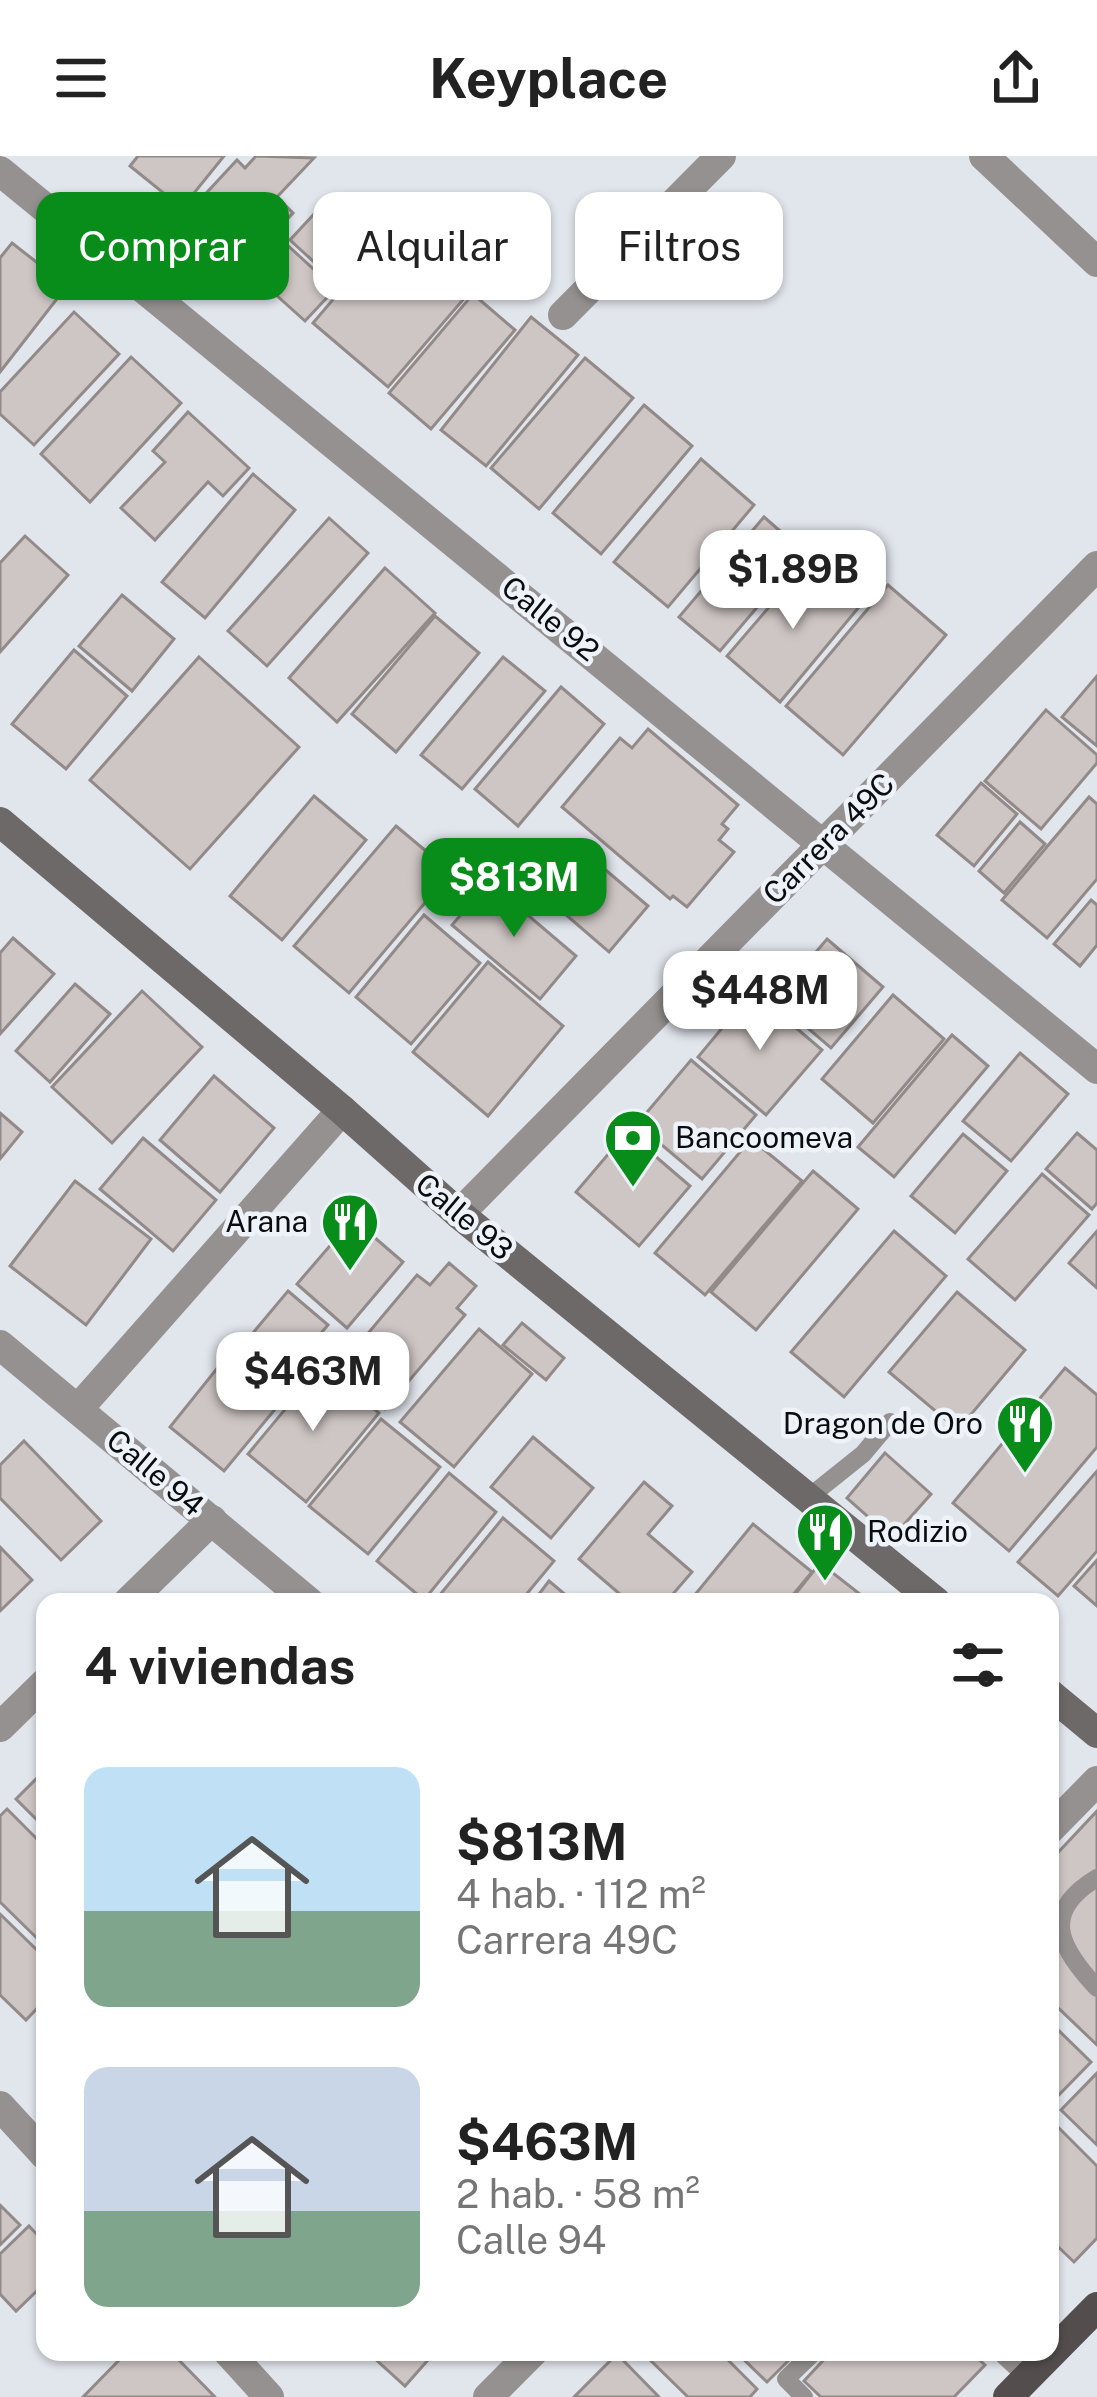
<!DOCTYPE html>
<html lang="es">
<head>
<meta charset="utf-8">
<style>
  :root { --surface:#fff; --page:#f2f2f2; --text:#222; --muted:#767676; --accent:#088c1a }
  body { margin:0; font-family:"Public Sans",sans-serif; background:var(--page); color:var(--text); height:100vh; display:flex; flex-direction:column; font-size:45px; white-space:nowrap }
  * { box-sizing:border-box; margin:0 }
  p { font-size:39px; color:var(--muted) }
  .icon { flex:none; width:66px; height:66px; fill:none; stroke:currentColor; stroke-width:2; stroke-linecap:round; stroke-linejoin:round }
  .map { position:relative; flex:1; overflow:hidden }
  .panel { position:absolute; left:36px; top:1437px; width:1023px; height:768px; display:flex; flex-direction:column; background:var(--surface); border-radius:24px; box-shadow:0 3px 9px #0004 }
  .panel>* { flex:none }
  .guide { position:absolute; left:36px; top:36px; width:1026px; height:108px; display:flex; gap:24px }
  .price { position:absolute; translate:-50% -102px; padding:0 27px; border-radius:24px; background:#fff; color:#222; font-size:39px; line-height:78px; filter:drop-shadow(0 3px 6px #0008) }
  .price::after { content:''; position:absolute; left:50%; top:72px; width:36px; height:27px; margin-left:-18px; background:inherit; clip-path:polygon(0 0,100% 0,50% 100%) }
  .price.current { background:var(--accent); color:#fff }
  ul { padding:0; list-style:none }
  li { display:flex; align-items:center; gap:36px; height:300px; padding:0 48px }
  li span { display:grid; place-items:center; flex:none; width:336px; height:240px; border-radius:24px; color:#555 }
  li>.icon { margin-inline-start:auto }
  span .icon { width:144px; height:144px; fill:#fffc; stroke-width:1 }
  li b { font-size:51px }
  h2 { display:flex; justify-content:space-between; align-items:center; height:144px; padding:0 48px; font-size:51px }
  .chip { padding:0 42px; border-radius:24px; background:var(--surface); box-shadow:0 3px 9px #0004; font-size:42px; line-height:108px }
  .chip.current { background:var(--accent); color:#fff }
  header { display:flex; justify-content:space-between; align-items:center; height:156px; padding:0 48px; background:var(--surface); font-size:54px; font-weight:700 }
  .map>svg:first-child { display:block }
  .building { fill:#cec6c4; stroke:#928a88; stroke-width:3 }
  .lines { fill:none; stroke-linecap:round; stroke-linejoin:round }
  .lane { stroke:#959191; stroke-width:18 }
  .street { stroke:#959191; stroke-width:30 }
  .secondary { stroke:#6e6969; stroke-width:30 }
  .primary { stroke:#534d4d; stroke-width:30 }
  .labels { text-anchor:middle; stroke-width:9; stroke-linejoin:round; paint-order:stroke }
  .street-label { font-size:30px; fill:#0b0c0e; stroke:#eef3f9 }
  .poi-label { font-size:30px; fill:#0b0c0e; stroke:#eef3f9; text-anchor:start }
</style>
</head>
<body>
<header><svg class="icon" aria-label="menu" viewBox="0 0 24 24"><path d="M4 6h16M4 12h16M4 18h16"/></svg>Keyplace<svg class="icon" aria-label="share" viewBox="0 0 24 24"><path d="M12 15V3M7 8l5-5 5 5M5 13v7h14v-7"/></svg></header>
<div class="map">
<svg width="1097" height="2241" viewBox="0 0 1097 2241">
  <rect width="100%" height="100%" fill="#e1e5ec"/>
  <g class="building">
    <path d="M138,0H224L182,52L130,10Z"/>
    <path d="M256,0L314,2L277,41L293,57L241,113L185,60L237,4L245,12Z"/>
    <path d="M327,44L375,88L338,128L290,84Z"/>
    <path d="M405,59L480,124L388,231L313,167Z"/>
    <path d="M283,85L335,133L305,165L253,118Z"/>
    <path d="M12,87L67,130L0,216V102Z"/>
    <path d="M473,138L515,174L431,273L389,237Z"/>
    <path d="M74,156L119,198L34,289L0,258V236Z"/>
    <path d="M531,161L578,199L486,310L441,274Z"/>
    <path d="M131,201L181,247L90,346L41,298Z"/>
    <path d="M585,202L633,242L539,353L491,312Z"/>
    <path d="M644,249L692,290L601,398L553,357Z"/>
    <path d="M188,256L249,312L223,340L208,326L155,384L121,352L165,306L153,295Z"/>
    <path d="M701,303L754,349L668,451L614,406Z"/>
    <path d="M253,318L295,354L205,462L162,426Z"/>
    <path d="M764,361L804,396L720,495L679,461Z"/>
    <path d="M329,362L368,397L267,510L228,475Z"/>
    <path d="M25,380L68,419L0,496V407Z"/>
    <path d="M807,407L859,451L780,546L727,500Z"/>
    <path d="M385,412L435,457L337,566L289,522Z"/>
    <path d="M888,429L946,479L843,599L786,550Z"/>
    <path d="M122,439L174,483L132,535L79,490Z"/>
    <path d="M435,460L479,497L396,596L352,558Z"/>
    <path d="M74,494L127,540L66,613L12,568Z"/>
    <path d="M199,501L299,591L190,713L90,624Z"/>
    <path d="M503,501L545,535L462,633L421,599Z"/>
    <path d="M1097,520V590L1062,561Z"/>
    <path d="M561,531L604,568L518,670L475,633Z"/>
    <path d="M1046,554L1097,599V607L1041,673L985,625Z"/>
    <path d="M648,573L738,649L722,668L728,673L719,684L734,696L687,751L673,740L670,743L562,651L620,582L632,592Z"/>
    <path d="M981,627L1017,658L974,710L937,679Z"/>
    <path d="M314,640L366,684L282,784L230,740Z"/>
    <path d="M1089,641L1097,648V723L1047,782L1002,744Z"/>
    <path d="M1020,666L1045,688L1004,737L979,715Z"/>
    <path d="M396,670L451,716L349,837L294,790Z"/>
    <path d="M581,693L648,750L609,796L543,739Z"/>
    <path d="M489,726L576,800L540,843L452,769Z"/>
    <path d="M1091,744L1097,749V789L1080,810L1054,788Z"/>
    <path d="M424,759L480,807L411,888L356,841Z"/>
    <path d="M13,782L54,818L0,878V797Z"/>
    <path d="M827,783L883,831L831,892L775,844Z"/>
    <path d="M488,806L563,870L488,960L413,896Z"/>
    <path d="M75,828L110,858L50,926L16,895Z"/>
    <path d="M142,835L202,891L112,987L52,931Z"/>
    <path d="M753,835L822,894L766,959L698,901Z"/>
    <path d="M893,839L944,883L873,967L822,923Z"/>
    <path d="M952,879L988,910L894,1021L858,991Z"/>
    <path d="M1020,897L1068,938L1011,1005L963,965Z"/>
    <path d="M691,904L756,959L702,1023L637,968Z"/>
    <path d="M214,920L274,972L220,1036L160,984Z"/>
    <path d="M0,957L22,976L0,1003Z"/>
    <path d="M627,976L690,1030L639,1090L576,1036Z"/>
    <path d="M1077,977L1097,994V1047L1092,1053L1046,1013Z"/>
    <path d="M963,978L1007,1015L955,1077L911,1040Z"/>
    <path d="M143,982L216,1044L173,1095L100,1033Z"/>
    <path d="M751,983L802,1025L705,1139L655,1097Z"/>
    <path d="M813,1015L858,1053L756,1174L711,1136Z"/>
    <path d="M1042,1018L1089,1059L1015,1144L968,1103Z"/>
    <path d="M75,1025L151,1083L86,1169L10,1110Z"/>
    <path d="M353,1063L403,1106L347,1172L297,1128Z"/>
    <path d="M894,1075L946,1120L844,1241L791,1196Z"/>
    <path d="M1097,1075V1132L1069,1107Z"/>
    <path d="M449,1107L476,1130L457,1152L465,1159L385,1253L338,1213L417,1119L430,1129Z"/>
    <path d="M288,1135L328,1169L287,1217L247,1184Z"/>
    <path d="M957,1136L1025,1194L958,1274L889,1216Z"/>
    <path d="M522,1167L564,1202L546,1224L503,1189Z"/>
    <path d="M479,1173L532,1218L454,1311L400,1266Z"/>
    <path d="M231,1195L286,1240L224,1315L170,1271Z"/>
    <path d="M321,1210L379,1257L306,1346L248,1298Z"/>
    <path d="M1065,1212L1097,1239V1291L1009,1395L953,1347Z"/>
    <path d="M381,1263L440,1311L368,1398L309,1350Z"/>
    <path d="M533,1281L593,1332L551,1382L491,1331Z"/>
    <path d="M24,1285L101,1365L61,1404L0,1342V1309Z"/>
    <path d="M885,1297L931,1338L892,1382L847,1342Z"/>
    <path d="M1097,1315V1395L1058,1440L1018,1406Z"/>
    <path d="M449,1317L496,1356L424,1444L377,1405Z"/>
    <path d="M644,1326L672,1350L648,1378L692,1416L666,1446H629L579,1403Z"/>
    <path d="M503,1362L554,1405L520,1446H434Z"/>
    <path d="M753,1368L812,1416L787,1446H689Z"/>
    <path d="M0,1391L32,1424L0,1455Z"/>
    <path d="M1097,1404V1450L1074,1430Z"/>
    <path d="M820,1407L870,1446H789Z"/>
    <path d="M549,1425L574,1446H533Z"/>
    <path d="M45,1614V1672L16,1643Z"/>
    <path d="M7,1653L45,1691V1790L0,1746V1660Z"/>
    <path d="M1097,1655V1889L1050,1844V1705Z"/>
    <path d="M0,1758L45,1802V1844L26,1864L0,1839Z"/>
    <path d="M1050,1866L1091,1906L1050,1948Z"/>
    <path d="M1097,1917V1989L1061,1954Z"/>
    <path d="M1053,1966L1097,2010V2082L1074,2106L1050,2083Z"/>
    <path d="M0,2049L20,2069L0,2089Z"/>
    <path d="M29,2070L45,2087V2127L16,2155L0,2138V2098Z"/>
    <path d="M127,2196H171L215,2241H83Z"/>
    <path d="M378,2196H435L405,2230L373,2201Z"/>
    <path d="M642,2196H720L757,2233L750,2241H688Z"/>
    <path d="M736,2196H797L767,2226Z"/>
    <path d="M831,2196H971L985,2209L954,2241H821L804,2225Z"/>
    <path d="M617,2198L659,2241H574Z"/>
  </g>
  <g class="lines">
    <g class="lane">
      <path d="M808,1342L863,1298L890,1266"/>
      <path d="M1097,1722C1040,1756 1059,1791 1097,1832"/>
      <path d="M1000,2196L1027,2221"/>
      <path d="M804,2241L786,2223L814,2196"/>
    </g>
    <g class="street">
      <path d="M984,0L1097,106"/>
      <path d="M0,15L1097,913"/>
      <path d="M563,159L721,0"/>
      <path d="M459,1058L1097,410"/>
      <path d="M0,1189L309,1446"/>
      <path d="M78,1253L342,954"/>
      <path d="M128,1446L212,1364"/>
      <path d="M0,1571L45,1527"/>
      <path d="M1050,1673L1097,1625"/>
      <path d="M0,1950L45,1999"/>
      <path d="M228,2196L269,2241"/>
      <path d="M488,2241L533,2196"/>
    </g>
    <g class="secondary">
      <path d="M0,666L342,954L459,1058L936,1446"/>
      <path d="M1050,1538L1097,1577"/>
    </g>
    <path class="primary" d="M1008,2241L1097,2151"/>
  </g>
  <defs>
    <symbol id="bank-pin" viewBox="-11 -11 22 30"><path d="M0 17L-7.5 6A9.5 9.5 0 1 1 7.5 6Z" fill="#088c1a" stroke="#eef3f9"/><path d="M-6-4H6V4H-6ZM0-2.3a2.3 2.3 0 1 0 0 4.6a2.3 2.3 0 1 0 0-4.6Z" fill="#fff"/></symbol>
    <symbol id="restaurant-pin" viewBox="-11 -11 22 30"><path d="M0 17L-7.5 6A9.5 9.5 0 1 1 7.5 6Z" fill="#088c1a" stroke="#eef3f9"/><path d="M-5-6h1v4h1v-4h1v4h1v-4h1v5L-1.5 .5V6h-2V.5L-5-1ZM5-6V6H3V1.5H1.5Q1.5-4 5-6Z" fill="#fff"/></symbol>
  </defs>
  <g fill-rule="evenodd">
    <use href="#bank-pin" x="600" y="949" width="66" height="90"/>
    <use href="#restaurant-pin" x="317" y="1033" width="66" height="90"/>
    <use href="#restaurant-pin" x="992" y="1235" width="66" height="90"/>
    <use href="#restaurant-pin" x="792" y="1343" width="66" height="90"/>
  </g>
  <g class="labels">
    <g class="street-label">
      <text transform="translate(550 463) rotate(39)" y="10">Calle 92</text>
      <text transform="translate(829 683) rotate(-45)" y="10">Carrera 49C</text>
      <text transform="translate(464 1061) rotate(40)" y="10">Calle 93</text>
      <text transform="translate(155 1317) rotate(40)" y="10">Calle 94</text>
    </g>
    <g class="poi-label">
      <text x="675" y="992">Bancoomeva</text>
      <text x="308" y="1076" text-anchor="end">Arana</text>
      <text x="983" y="1278" text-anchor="end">Dragon de Oro</text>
      <text x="867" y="1386">Rodizio</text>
    </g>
  </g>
</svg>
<b class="price" style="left:793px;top:476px">$1.89B</b>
<b class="price current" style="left:514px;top:784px">$813M</b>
<b class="price" style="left:760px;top:897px">$448M</b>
<b class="price" style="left:313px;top:1278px">$463M</b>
<div class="guide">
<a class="chip current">Comprar</a>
<a class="chip">Alquilar</a>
<a class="chip">Filtros</a>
</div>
<section class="panel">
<h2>4 viviendas<svg class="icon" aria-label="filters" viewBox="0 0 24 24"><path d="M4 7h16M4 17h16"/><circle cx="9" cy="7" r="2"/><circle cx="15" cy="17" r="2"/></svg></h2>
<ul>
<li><span style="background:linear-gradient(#bfe0f5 60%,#7fa58c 0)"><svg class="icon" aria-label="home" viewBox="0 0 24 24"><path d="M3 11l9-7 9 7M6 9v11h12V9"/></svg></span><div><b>$813M</b><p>4 hab. · 112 m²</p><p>Carrera 49C</p></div></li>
<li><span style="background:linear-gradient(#c9d6e8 60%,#7fa58c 0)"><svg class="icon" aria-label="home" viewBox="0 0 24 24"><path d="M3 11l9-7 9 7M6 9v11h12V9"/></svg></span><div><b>$463M</b><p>2 hab. · 58 m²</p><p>Calle 94</p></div></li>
</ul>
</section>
</div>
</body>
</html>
